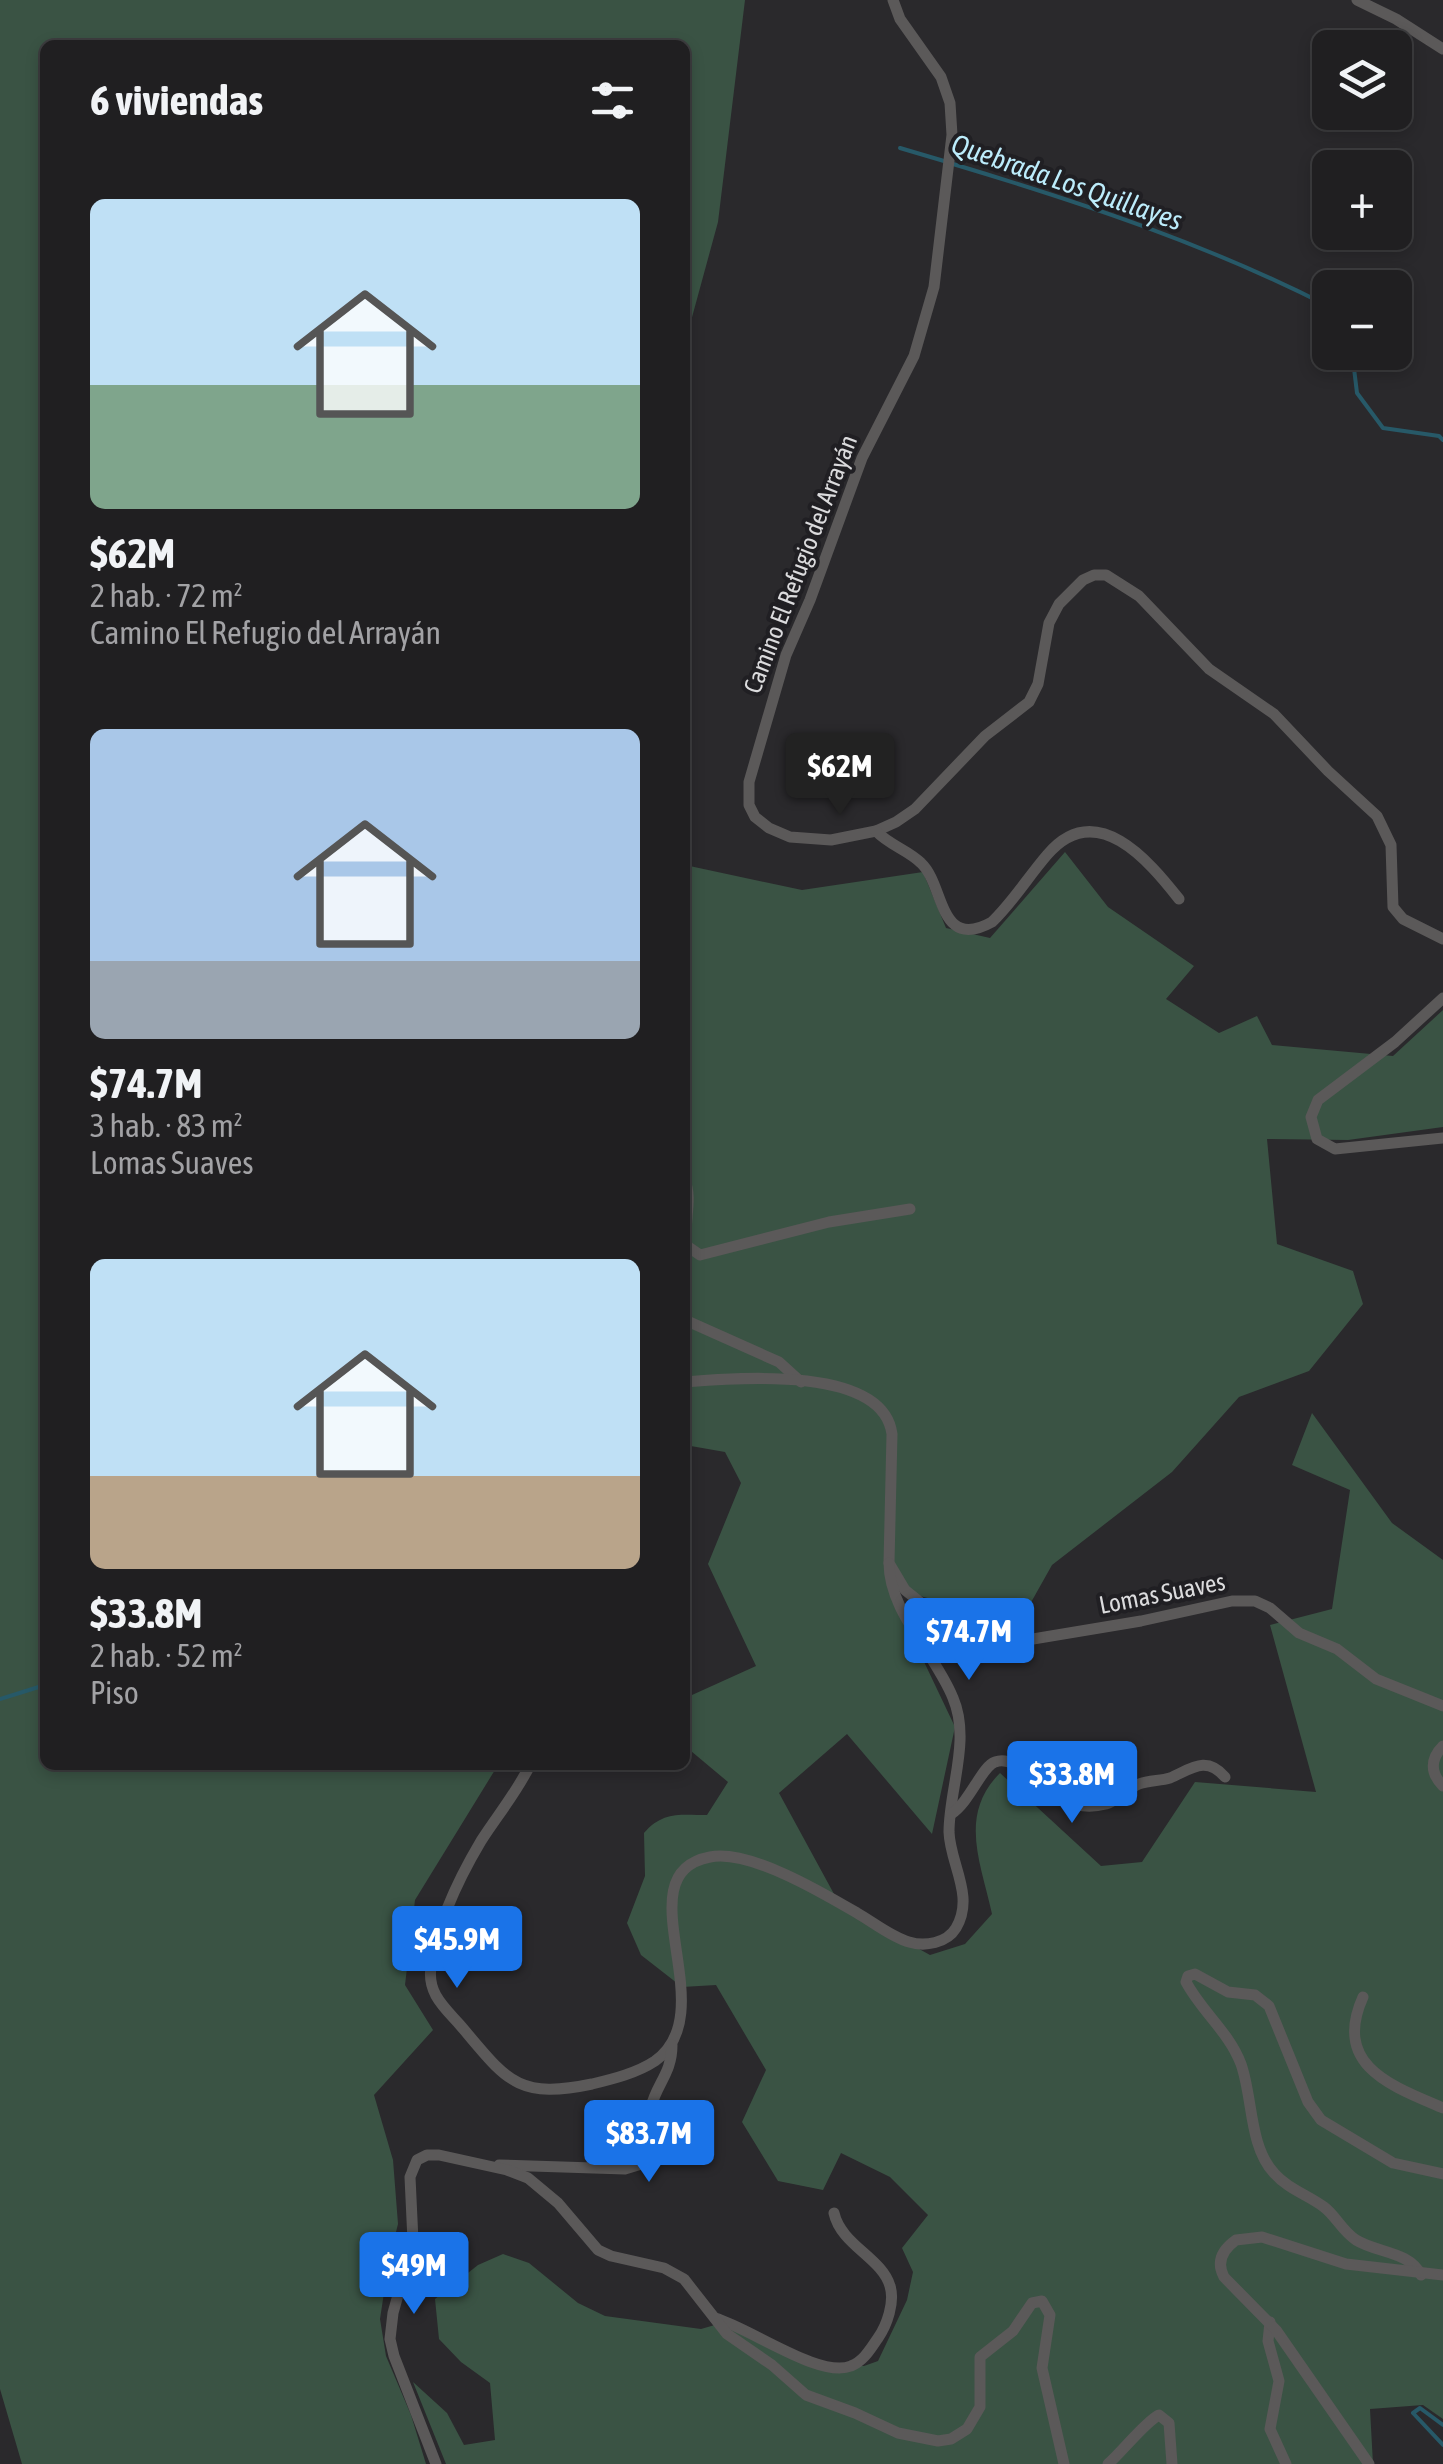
<!DOCTYPE html>
<html lang="es">
<head>
<meta charset="utf-8">
<style>
  :root { --surface:#201f21; --page:#2d2c2e; --text:#f1f3f6; --muted:#a2a2a5; --line:#3d3d3f; --accent:#1a73e8 }
  body { margin:0; font-family:"Asap Condensed",sans-serif; background:var(--page); color:var(--text); height:100vh; display:flex; flex-direction:column; font-size:38px; white-space:nowrap }
  * { box-sizing:border-box; margin:0 }
  p { font-size:32px; color:var(--muted) }
  .icon { flex:none; width:55px; height:55px; fill:none; stroke:currentColor; stroke-width:2; stroke-linecap:round; stroke-linejoin:round }
  .map { position:relative; flex:1; overflow:hidden }
  .sheet { position:absolute; left:40px; top:40px; width:650px; height:1730px; display:flex; flex-direction:column; background:var(--surface); border-radius:15px; box-shadow:0 5px 15px #0003,0 0 0 2px var(--line) }
  .sheet>* { flex:none }
  .tools { position:absolute; left:1312px; top:30px; display:grid; gap:20px }
  .tools a { display:grid; place-items:center; width:100px; height:100px; border-radius:15px; background:var(--surface); box-shadow:0 5px 15px #0003,0 0 0 2px var(--line); font-size:50px }
  .price { position:absolute; translate:-50% -85px; padding:0 22px; border-radius:10px; background:var(--accent); color:#fff; font-size:32px; line-height:65px; filter:drop-shadow(0 2px 5px #0008) }
  .price::after { content:''; position:absolute; left:50%; top:60px; width:30px; height:22px; margin-left:-15px; background:inherit; clip-path:polygon(0 0,100% 0,50% 100%) }
  .price.current { background:#222; color:#fff }
  ul { padding:0; list-style:none }
  li { display:grid; align-content:center; gap:20px; height:530px; padding:0 50px }
  li span { display:grid; place-items:center; height:310px; border-radius:15px; color:#555 }
  li>.icon { margin-inline-start:auto }
  span .icon { width:180px; height:180px; fill:#fffc; stroke-width:1 }
  li b { font-size:42px }
  h2 { display:flex; justify-content:space-between; align-items:center; height:120px; padding:0 50px; font-size:42px }
  .map>svg:first-child { display:block }
  .green { fill:#3a5344 }
  .lines { fill:none; stroke-linecap:round; stroke-linejoin:round }
  .stream { stroke:#275968; stroke-width:4 }
  .street { stroke:#5b5959; stroke-width:11 }
  .labels { text-anchor:middle; stroke-width:8; stroke-linejoin:round; paint-order:stroke }
  .street-label { font-size:25px; fill:#dbdbdd; stroke:#201f23 }
  .water-label { font-size:28px; font-style:italic; fill:#bcecfb; stroke:#201f23 }
</style>
</head>
<body>
<div class="map">
<svg width="1443" height="2464" viewBox="0 0 1443 2464">
  <rect width="100%" height="100%" fill="#2a292c"/>
  <g class="green">
    <path d="M0,0H745L718,222L685,343V45H45V1765H498L415,1900L405,1985L433,2030L374,2095L393,2160L398,2224L389,2260L380,2319L386,2356L411,2415L426,2464H22L0,2389Z"/>
    <path d="M1065,852L1108,907L1194,966L1166,999L1219,1033L1257,1016L1272,1045L1393,1056L1443,1010V1127L1348,1140L1267,1139L1277,1244L1353,1271L1363,1304L1309,1371L1239,1397L1172,1472L1052,1565L1020,1622L889,1588L955,1727L932,1834L847,1734L779,1793L840,1905L930,1955L965,1944L992,1914C981,1863 958,1815 1000,1773L1101,1866L1142,1862L1195,1782L1316,1792L1270,1625L1332,1609L1350,1490L1292,1465L1312,1413L1392,1523L1443,1560V2419L1423,2405L1370,2409L1373,2464H446L413,2382L447,2413L464,2445L495,2440L490,2383L461,2362L439,2339L435,2299L478,2265L503,2254L529,2263L578,2303L605,2316L701,2329L725,2322L824,2365L864,2366L878,2361L907,2300L913,2272L902,2248L928,2215L890,2177L841,2153L823,2190L778,2181L742,2122L766,2070L716,1985L682,1987L641,1955L627,1923L645,1876L644,1833C663,1811 680,1815 707,1815L728,1782L685,1746V1705L692,1695L756,1666L708,1564L741,1483L725,1452L685,1445V865L802,890L923,872L946,928L990,938Z"/>
  </g>
  <g class="lines">
    <g class="stream">
      <path d="M900,148L944,161"/>
      <path d="M953,164C1083,203 1209,245 1330,307"/>
      <path d="M1352,352L1357,393L1383,428L1439,436L1443,440"/>
      <path d="M0,1699L45,1685"/>
      <path d="M1443,2425L1420,2408L1413,2413L1443,2445"/>
    </g>
    <g class="street">
      <path d="M893,0L900,19L941,77L950,103L952,135L934,287L914,356L862,458L810,600L786,655L749,782V805L755,817L769,828L790,837L831,840L876,831L896,822L915,809L985,736L1029,702L1038,684L1049,623L1059,604L1083,580L1094,575H1106L1139,596L1209,669L1274,714L1328,771L1377,816L1391,845L1393,907L1403,919L1443,939"/>
      <path d="M1357,0L1396,19L1443,49"/>
      <path d="M876,831C889,845 908,850 921,863C945,885 938,952 992,922C1013,902 1028,877 1047,855C1096,797 1149,861 1179,899"/>
      <path d="M1443,998L1395,1042L1318,1100L1311,1117L1317,1139L1335,1149L1443,1138"/>
      <path d="M685,1181C693,1199 683,1225 687,1246L700,1255L829,1222L910,1209"/>
      <path d="M685,1320L779,1362L801,1382"/>
      <path d="M685,1382C736,1378 883,1365 892,1434L889,1563L905,1590L926,1607L997,1636L1027,1640L1141,1621L1232,1601H1255L1270,1608L1299,1633L1337,1649L1376,1679L1443,1706"/>
      <path d="M1443,1746C1430,1759 1430,1773 1443,1786"/>
      <path d="M530,1765C517,1792 497,1816 481,1841C459,1878 437,1924 431,1967C427,1993 444,2007 460,2025C506,2079 516,2100 592,2084C613,2079 637,2073 655,2061C726,2011 621,1874 710,1857C749,1849 823,1893 857,1913C873,1922 891,1937 909,1942C925,1947 947,1943 956,1928C975,1896 950,1864 949,1832C949,1789 971,1740 953,1698C935,1653 889,1612 889,1563"/>
      <path d="M951,1814C970,1802 982,1766 995,1762C1026,1751 1047,1819 1106,1804C1119,1800 1127,1789 1139,1784C1149,1780 1160,1781 1170,1778C1191,1769 1206,1755 1225,1777"/>
      <path d="M1363,1997C1332,2066 1392,2086 1443,2108"/>
      <path d="M499,2165L625,2169L648,2162C663,2143 646,2128 651,2107C657,2083 672,2073 672,2045"/>
      <path d="M1421,2275C1409,2251 1377,2253 1356,2240C1342,2231 1336,2216 1324,2207C1308,2195 1288,2189 1274,2173C1249,2146 1253,2098 1241,2064C1229,2032 1202,2012 1186,1982L1188,1976L1195,1974L1228,1992L1255,1995L1269,2006L1308,2102L1321,2120L1393,2163L1443,2174"/>
      <path d="M715,2318C750,2328 820,2379 851,2366C864,2361 871,2348 878,2338C887,2325 895,2302 890,2286C882,2258 841,2245 834,2213"/>
      <path d="M1270,2322L1268,2341L1279,2381L1270,2429L1286,2464"/>
      <path d="M436,2464L394,2356L390,2339L393,2313L413,2241L410,2177L417,2160L427,2155H439L507,2170L528,2178L558,2203L598,2250L611,2256L664,2268L684,2279L727,2334L772,2365L806,2395L855,2413L898,2433L938,2441L951,2439L967,2429L980,2407V2357L1013,2331L1032,2303L1042,2301L1050,2315L1042,2368L1064,2464"/>
      <path d="M1108,2464C1122,2452 1145,2422 1159,2415L1169,2423L1172,2464"/>
      <path d="M1369,2464L1276,2330L1224,2277C1216,2262 1222,2250 1236,2240L1262,2237L1346,2264L1443,2275"/>
    </g>
  </g>
  <g class="labels">
    <g class="street-label">
      <text transform="translate(800 564) rotate(-69)" y="9">Camino El Refugio del Arrayán</text>
      <text transform="translate(1162 1593) rotate(-11)" y="9">Lomas Suaves</text>
    </g>
    <g class="water-label">
      <text transform="translate(1067 182) rotate(19)" y="10">Quebrada Los Quillayes</text>
    </g>
  </g>
</svg>
<div class="tools">
<a><svg class="icon" aria-label="layers" viewBox="0 0 24 24"><path d="M12 4l9 5-9 5-9-5zM3 14l9 5 9-5"/></svg></a>
<a>+</a>
<a>−</a>
</div>
<b class="price current" style="left:840px;top:818px">$62M</b>
<b class="price" style="left:969px;top:1683px">$74.7M</b>
<b class="price" style="left:1072px;top:1826px">$33.8M</b>
<b class="price" style="left:457px;top:1991px">$45.9M</b>
<b class="price" style="left:649px;top:2185px">$83.7M</b>
<b class="price" style="left:414px;top:2317px">$49M</b>
<section class="sheet">
<h2>6 viviendas<svg class="icon" aria-label="filters" viewBox="0 0 24 24"><path d="M4 7h16M4 17h16"/><circle cx="9" cy="7" r="2"/><circle cx="15" cy="17" r="2"/></svg></h2>
<ul>
<li><span style="background:linear-gradient(#bfe0f5 60%,#7fa58c 0)"><svg class="icon" aria-label="home" viewBox="0 0 24 24"><path d="M3 11l9-7 9 7M6 9v11h12V9"/></svg></span><div><b>$62M</b><p>2 hab. · 72 m²</p><p>Camino El Refugio del Arrayán</p></div></li>
<li><span style="background:linear-gradient(#a9c7e8 75%,#9aa5b1 0)"><svg class="icon" aria-label="home" viewBox="0 0 24 24"><path d="M3 11l9-7 9 7M6 9v11h12V9"/></svg></span><div><b>$74.7M</b><p>3 hab. · 83 m²</p><p>Lomas Suaves</p></div></li>
<li><span style="background:linear-gradient(#bfe0f5 70%,#b9a48a 0)"><svg class="icon" aria-label="home" viewBox="0 0 24 24"><path d="M3 11l9-7 9 7M6 9v11h12V9"/></svg></span><div><b>$33.8M</b><p>2 hab. · 52 m²</p><p>Piso</p></div></li>
</ul>
</section>
</div>
</body>
</html>
